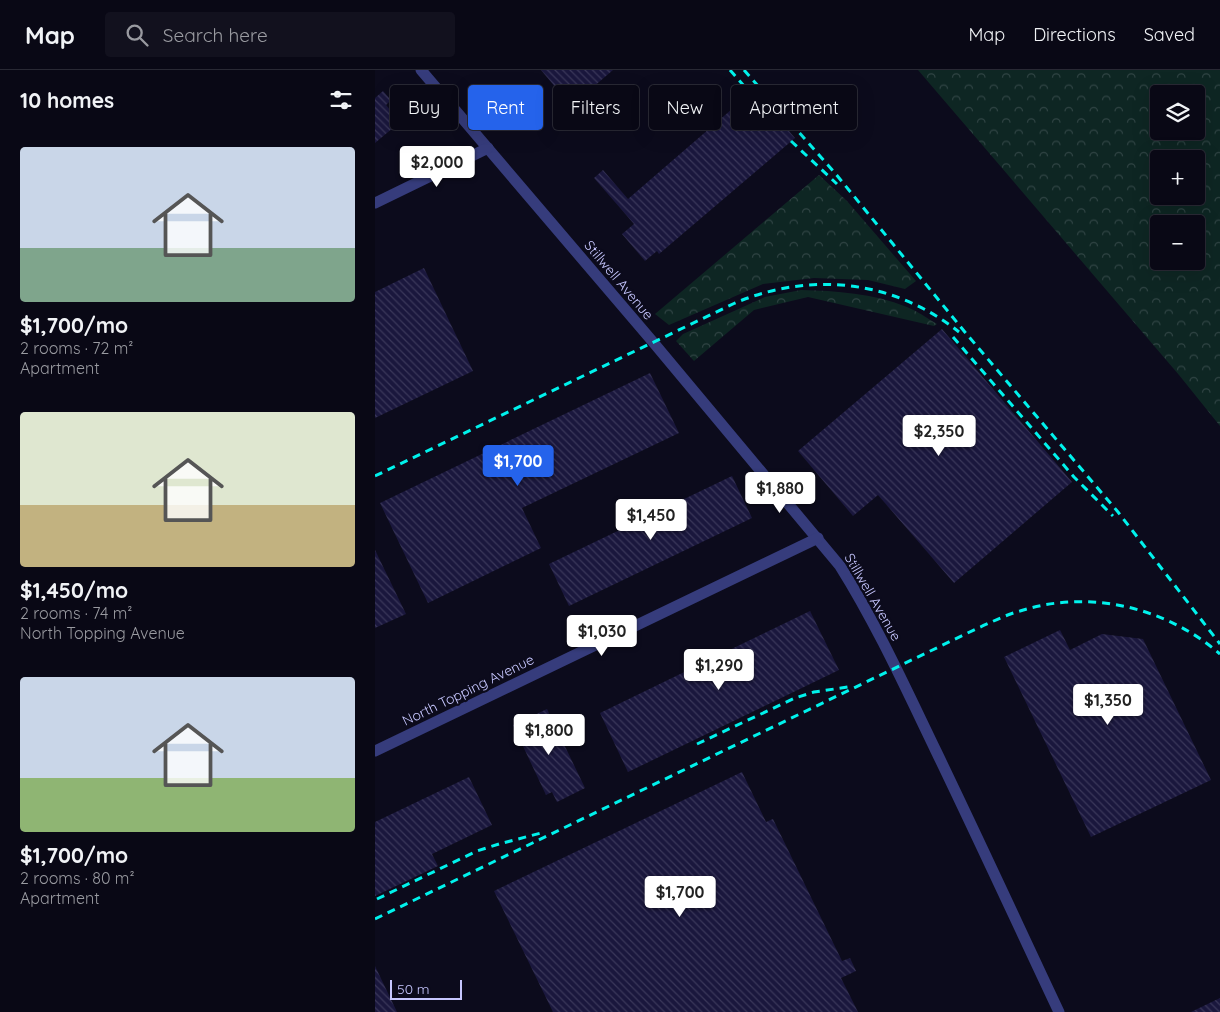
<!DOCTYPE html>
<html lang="en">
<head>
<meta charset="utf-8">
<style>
  :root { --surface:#090815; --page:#12111e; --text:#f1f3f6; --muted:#999aa0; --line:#292934; --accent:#2563eb }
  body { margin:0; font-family:Quicksand,sans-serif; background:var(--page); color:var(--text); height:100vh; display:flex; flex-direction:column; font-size:19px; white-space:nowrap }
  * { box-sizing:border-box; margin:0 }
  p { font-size:16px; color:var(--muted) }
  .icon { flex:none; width:28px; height:28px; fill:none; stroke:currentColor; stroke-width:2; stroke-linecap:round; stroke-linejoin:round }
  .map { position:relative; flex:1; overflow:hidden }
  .details { display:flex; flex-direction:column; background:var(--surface); width:375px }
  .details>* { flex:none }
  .guide { position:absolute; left:15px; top:15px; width:475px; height:45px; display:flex; gap:10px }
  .buttons { position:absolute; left:775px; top:15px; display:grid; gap:10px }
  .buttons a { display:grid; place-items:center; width:55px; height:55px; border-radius:5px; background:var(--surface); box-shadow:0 5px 20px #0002,0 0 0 1px var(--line); font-size:25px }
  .scale { position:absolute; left:15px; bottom:12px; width:72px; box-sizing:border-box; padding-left:5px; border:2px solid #c7c7ff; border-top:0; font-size:14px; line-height:18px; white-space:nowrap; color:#c7c7ff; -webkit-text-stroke:4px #0c0b1c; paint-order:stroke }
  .price { position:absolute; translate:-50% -42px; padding:0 11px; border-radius:5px; background:#fff; color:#222; font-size:16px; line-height:32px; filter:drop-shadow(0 1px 2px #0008) }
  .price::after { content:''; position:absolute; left:50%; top:30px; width:15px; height:11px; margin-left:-8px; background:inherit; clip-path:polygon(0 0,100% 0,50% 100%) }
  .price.current { background:var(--accent); color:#fff }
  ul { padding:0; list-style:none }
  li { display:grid; align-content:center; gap:10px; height:265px; padding:0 20px }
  li span { display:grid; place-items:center; height:155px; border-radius:5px; color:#555 }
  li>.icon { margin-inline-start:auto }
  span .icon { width:90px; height:90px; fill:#fffc; stroke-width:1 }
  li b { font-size:21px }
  h2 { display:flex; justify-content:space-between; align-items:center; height:60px; padding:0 20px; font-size:21px }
  .pill { padding:0 18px; border-radius:5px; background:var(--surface); box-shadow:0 5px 20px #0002,0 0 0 1px var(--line); font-size:18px; line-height:45px }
  .pill.current { background:var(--accent); color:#fff }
  header { display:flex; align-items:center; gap:30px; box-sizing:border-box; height:70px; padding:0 25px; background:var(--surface); border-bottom:1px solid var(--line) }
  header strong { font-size:24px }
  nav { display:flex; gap:28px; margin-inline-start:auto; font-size:18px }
  .search { width:350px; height:45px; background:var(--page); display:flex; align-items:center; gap:12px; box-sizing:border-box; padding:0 18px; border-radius:5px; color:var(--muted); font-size:19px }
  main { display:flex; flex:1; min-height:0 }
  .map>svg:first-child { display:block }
  .forest { fill:url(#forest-crowns); fill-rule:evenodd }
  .building { fill:url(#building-back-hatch) }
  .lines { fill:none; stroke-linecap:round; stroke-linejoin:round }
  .street { stroke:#363c7c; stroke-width:11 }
  .rail { stroke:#00f2ec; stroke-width:3; stroke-dasharray:8 6; stroke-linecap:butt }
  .labels { text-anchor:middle; stroke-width:4.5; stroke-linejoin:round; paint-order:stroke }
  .street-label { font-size:14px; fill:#c7c7ff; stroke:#0c0b1c }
</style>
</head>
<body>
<header>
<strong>Map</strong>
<div class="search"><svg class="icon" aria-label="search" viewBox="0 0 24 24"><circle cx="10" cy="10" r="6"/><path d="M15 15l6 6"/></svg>Search here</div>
<nav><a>Map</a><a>Directions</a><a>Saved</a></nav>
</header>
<main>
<section class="details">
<h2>10 homes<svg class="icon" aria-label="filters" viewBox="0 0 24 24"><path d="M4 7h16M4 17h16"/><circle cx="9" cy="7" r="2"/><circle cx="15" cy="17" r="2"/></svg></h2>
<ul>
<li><span style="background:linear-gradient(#c9d6e8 65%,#7fa58c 0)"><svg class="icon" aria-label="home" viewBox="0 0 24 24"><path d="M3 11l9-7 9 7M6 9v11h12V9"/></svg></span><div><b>$1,700/mo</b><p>2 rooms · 72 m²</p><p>Apartment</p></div></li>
<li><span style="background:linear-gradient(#dfe7d0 60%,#c2b280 0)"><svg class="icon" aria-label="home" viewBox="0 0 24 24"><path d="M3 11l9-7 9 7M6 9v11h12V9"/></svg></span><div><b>$1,450/mo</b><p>2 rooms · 74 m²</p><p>North Topping Avenue</p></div></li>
<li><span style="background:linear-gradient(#c9d6e8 65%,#8fb573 0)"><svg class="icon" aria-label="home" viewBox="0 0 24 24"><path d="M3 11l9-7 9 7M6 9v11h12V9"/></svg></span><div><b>$1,700/mo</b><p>2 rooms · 80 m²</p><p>Apartment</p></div></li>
</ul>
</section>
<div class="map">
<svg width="845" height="942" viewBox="0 0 845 942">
  <defs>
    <pattern id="forest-crowns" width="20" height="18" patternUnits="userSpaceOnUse" patternTransform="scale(1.25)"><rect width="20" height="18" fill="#0e2623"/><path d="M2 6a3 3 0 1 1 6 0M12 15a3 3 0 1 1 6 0" fill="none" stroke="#304444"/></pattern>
    <pattern id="building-back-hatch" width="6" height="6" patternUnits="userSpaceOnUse" patternTransform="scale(1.25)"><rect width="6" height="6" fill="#1a173d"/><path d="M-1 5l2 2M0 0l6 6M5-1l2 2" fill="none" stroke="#3a375a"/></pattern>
  </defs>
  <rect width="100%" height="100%" fill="#0c0b1c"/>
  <g class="forest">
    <path d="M543,0H845V356L804,305ZM784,24H821V61H784ZM784,89H821V126H784ZM784,154H821V191H784Z"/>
    <path d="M444,105L472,131L541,211L530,219L493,210L439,208L388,214L294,255L280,244Z"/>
    <path d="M426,220C462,221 497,223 532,237C542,241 552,248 562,254L559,256L433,227L379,240L319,291L301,271L308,264L390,227Z"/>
  </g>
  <g class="building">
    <path d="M166,0H238L196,36Z"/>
    <path d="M379,20L420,68L284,184L282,181L270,191L247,164L259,154L219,108L228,100L253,129Z"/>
    <path d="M8,21L16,30L11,35L25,52L0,73V28Z"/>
    <path d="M49,198L98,301L0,348V222Z"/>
    <path d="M567,259L697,412L579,513L503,425L478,446L423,381Z"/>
    <path d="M275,303L304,363L147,438L166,478L53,533L5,433Z"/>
    <path d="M357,406L377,448L194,536L174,494Z"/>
    <path d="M0,480L31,544L0,558Z"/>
    <path d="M435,541L464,600L253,702L225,643Z"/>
    <path d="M685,560L695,580L727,564L768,569L836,710L716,767L629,587Z"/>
    <path d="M172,639L210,718L182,732L177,722L171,725L138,655Z"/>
    <path d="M367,702L391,752L398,749L467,891L475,888L481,901L466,908L483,942H178L119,821Z"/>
    <path d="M94,707L117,755L57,784L63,796L0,826V752Z"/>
    <path d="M0,896L22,942H0Z"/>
    <path d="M845,928V942H816Z"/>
  </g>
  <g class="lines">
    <g class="street">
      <path d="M46,0L278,272L465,496C502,555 531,619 561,681C603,768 643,855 684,942"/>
      <path d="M0,133L113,78"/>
      <path d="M0,681L443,468"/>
    </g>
    <g class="rail">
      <path d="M355,0L376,24"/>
      <path d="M369,0L460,103L589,261L743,442L845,574"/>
      <path d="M416,71L462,114"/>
      <path d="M578,267L699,407L738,446"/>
      <path d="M0,406L360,233C436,201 519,210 584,262"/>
      <path d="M322,674L420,628L439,622L473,617"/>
      <path d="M2,829L102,781L124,774L166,763"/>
      <path d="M0,849L603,558C617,552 630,545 645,541C714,519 791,537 845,584"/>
    </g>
  </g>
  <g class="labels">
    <g class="street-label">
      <text transform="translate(244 210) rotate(50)" y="5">Stillwell Avenue</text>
      <text transform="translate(498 527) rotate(60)" y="5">Stillwell Avenue</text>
      <text transform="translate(93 620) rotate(-26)" y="5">North Topping Avenue</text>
    </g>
  </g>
</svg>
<div class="buttons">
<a><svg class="icon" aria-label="layers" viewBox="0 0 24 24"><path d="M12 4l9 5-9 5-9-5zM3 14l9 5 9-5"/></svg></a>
<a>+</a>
<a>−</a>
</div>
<div class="scale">50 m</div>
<b class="price" style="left:62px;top:118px">$2,000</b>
<b class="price" style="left:564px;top:387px">$2,350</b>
<b class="price current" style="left:143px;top:417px">$1,700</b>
<b class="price" style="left:405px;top:444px">$1,880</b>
<b class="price" style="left:276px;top:471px">$1,450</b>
<b class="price" style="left:227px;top:587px">$1,030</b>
<b class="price" style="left:344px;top:621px">$1,290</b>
<b class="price" style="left:733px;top:656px">$1,350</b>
<b class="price" style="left:174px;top:686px">$1,800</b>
<b class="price" style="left:305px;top:848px">$1,700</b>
<div class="guide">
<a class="pill">Buy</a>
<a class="pill current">Rent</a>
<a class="pill">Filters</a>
<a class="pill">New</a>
<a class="pill">Apartment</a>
</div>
</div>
</main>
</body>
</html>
